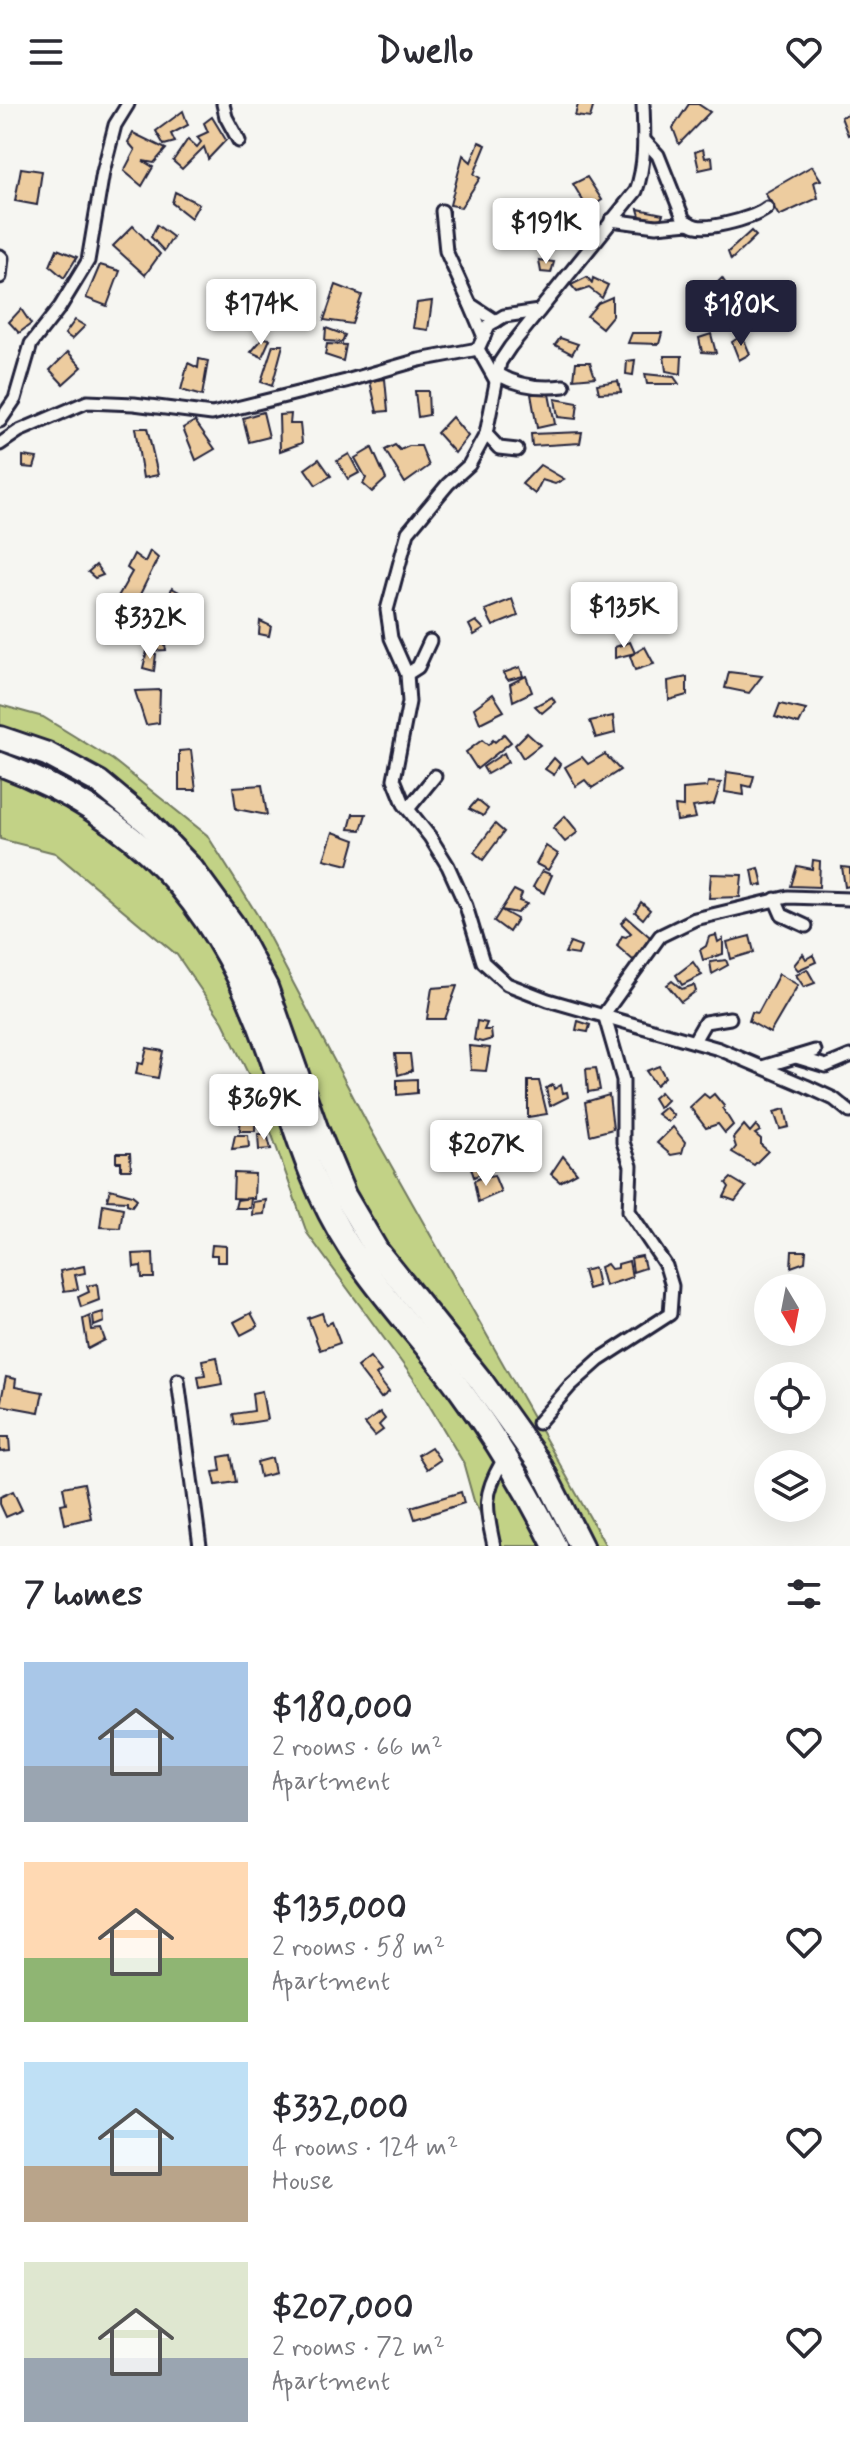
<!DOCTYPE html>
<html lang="en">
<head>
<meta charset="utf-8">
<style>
  :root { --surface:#fff; --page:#f2f2f3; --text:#2b2b33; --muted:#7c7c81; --accent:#22223b }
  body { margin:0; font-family:Mynerve,sans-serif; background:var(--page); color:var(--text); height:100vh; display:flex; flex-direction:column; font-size:30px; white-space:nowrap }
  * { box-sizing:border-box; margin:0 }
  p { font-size:26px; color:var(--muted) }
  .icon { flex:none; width:44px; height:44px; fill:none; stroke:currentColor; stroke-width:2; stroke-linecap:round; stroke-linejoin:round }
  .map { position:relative; height:1442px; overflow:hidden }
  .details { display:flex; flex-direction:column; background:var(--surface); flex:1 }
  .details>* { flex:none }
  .needle { width:52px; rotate:170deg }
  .fabs { position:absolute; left:754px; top:1170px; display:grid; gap:16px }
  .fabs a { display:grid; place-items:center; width:72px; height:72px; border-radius:50%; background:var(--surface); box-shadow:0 8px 32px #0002; font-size:40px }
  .price { position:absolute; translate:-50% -68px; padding:0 18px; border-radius:8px; background:#fff; color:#222; font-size:26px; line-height:52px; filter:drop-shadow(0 2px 4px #0008) }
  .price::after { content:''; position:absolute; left:50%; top:48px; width:24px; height:18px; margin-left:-12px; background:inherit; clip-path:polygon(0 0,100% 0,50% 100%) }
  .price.current { background:var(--accent); color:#fff }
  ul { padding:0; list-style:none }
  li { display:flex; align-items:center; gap:24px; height:200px; padding:0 24px }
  li span { display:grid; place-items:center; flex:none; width:224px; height:160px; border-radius:0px; color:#555 }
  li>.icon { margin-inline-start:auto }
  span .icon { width:96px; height:96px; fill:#fffc; stroke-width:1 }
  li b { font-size:34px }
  h2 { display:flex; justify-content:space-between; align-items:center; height:96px; padding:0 24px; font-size:34px }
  header { display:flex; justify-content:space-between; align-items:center; height:104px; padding:0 24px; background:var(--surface); font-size:36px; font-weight:700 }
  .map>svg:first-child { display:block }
  .green { fill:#c2d286; stroke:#727a60; stroke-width:2 }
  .building { fill:#edcc9f; stroke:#22223b; stroke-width:2 }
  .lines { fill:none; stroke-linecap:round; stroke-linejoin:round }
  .minor-casing { stroke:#22223b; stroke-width:17 }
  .motorway-casing { stroke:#22223b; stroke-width:28 }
  .minor { stroke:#f6f6f2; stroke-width:11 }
  .motorway { stroke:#f6f6f2; stroke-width:22 }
</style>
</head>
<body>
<header><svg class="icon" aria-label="menu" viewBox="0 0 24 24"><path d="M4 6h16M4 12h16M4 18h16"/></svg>Dwello<svg class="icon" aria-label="heart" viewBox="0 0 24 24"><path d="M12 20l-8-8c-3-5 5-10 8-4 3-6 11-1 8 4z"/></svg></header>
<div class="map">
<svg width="850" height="1442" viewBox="0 0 850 1442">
  <rect width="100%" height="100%" fill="#f6f6f2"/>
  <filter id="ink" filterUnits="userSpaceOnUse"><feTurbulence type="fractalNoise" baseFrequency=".0125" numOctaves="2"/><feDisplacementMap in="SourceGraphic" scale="16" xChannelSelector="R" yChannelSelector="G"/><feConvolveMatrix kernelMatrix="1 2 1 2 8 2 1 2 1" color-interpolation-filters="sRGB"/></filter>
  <g filter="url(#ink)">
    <path class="green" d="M0,601L43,613L113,656L207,731L258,812L366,1017L606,1442H499L474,1397L463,1358L413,1274L307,1129L256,986L223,918L177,851L55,749L0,735Z"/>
    <g class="building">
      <path d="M578,0H594L590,14L575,12Z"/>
      <path d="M689,0H698L710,8L679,40L673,24Z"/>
      <path d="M183,7L188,21L171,30L175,38L164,41L156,27Z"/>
      <path d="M850,9V30L848,31L841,13Z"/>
      <path d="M212,13L226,36L208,55L204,43L182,65L173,57L188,35L197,43L201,38L197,33L208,28L204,19Z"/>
      <path d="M133,29L166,45L154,59L143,57L153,63L142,82L124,67L135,46L128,38Z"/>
      <path d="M479,38L486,41L474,70L480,74L461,103L450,101L463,51L471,58Z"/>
      <path d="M703,45L705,54L712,53L713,63L699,66L695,48Z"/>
      <path d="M812,62L821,76L814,78L818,94L779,112L765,89Z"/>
      <path d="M21,64L42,67L37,101L15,97Z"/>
      <path d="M587,73L602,96L588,105L573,80Z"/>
      <path d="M175,88L199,100L191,114L172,99Z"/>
      <path d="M543,105H560L557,121L541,129L531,125L534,117L542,116Z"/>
      <path d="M638,105L663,110L660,117L640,112Z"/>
      <path d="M157,121L173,133L164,147L151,133Z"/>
      <path d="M133,122L160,150L145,171L113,142Z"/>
      <path d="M751,127L756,132L731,156L728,148Z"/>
      <path d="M57,145L77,153L64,174L50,162Z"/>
      <path d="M539,156L554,158L551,169L541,168Z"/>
      <path d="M100,161L120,167L107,202L86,194Z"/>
      <path d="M587,173L592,179L593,174L608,181L602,194L589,184L577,188L571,181Z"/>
      <path d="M722,174L730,186L726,193L738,206L729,216L721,203L716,207L710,201L719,194L712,184Z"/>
      <path d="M336,181L362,191L352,220L324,216Z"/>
      <path d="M612,193V212L602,224L587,212L598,199Z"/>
      <path d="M432,197L428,226L413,224L417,199Z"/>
      <path d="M21,205L31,220L19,229L9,218Z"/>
      <path d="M75,216L85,222L72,235L65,230Z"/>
      <path d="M326,224L345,231L342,238L325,237Z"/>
      <path d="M632,229H662L659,240L628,239Z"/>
      <path d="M711,230L716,249L702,248L699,234Z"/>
      <path d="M742,231L750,250L739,256L732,238Z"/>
      <path d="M263,234L270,235L262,253L251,248Z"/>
      <path d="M560,234L578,240L572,250L555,241Z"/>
      <path d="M327,240L346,241L343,257L325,251Z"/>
      <path d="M273,241H283L272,282L261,278Z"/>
      <path d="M68,248L82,263L63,280L50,266Z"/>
      <path d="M664,252H682L681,270L666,267Z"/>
      <path d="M199,255L208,257L202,292L181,286L188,259L198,264Z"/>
      <path d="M635,256L633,271L626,270L627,257Z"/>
      <path d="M576,258H590L595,273L574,275Z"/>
      <path d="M645,270L674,273L679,280H647Z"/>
      <path d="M385,275L388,307L377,308L370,277Z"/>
      <path d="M618,277L621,288L599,289L597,280Z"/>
      <path d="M415,287H428L429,311L418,313Z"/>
      <path d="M531,290H549L555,320L537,324Z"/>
      <path d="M555,295L578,299L576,315L558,313Z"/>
      <path d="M263,308L269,333L249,338L243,314Z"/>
      <path d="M291,310L290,320H300L302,339L280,347L279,311Z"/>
      <path d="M452,313L468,332L455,349L437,329Z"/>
      <path d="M195,317L215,345L196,356L183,324Z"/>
      <path d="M135,324H147L158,371L143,374Z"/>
      <path d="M582,328L580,339L532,342L531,330Z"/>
      <path d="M395,341L400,346L409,342H421L429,362L405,379L385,346Z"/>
      <path d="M372,344L386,375L372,388L363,380L366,374L355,354Z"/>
      <path d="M349,350L359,369L348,375L337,357Z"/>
      <path d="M23,352L37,354L34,364L23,363Z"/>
      <path d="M319,355L331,372L316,381L305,365Z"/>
      <path d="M540,361L564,375L555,380L542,376L535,390L522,380Z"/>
      <path d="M150,447L158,454L123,525L104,517L132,468L127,464L134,450L145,458Z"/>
      <path d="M96,461L103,471L95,474L88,468Z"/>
      <path d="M172,484L179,488L174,503L166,500Z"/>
      <path d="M512,495L518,512L493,522L485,506Z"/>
      <path d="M605,497L611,516L593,525L590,518L599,513L595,503Z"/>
      <path d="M179,504L187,508L175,524L168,519Z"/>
      <path d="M260,517L271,522L269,532L259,530Z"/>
      <path d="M476,517L484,525L474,531L469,521Z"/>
      <path d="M162,528L166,546L147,547L144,529Z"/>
      <path d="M630,538L635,549L615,554V543Z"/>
      <path d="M645,543L654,560L635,566L630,552Z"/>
      <path d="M147,547L156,550L154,567L143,564Z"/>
      <path d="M520,563L523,572L508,576L503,569Z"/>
      <path d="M729,568L762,572L749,589L725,584Z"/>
      <path d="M526,572L532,588L513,597L510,580Z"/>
      <path d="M687,573V591L669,596L668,577Z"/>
      <path d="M160,586L159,619L146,621L135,587Z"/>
      <path d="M493,590L504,607L480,619L474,604Z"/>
      <path d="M552,593L555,598L542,609L535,602Z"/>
      <path d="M780,600L806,606L799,620L775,613Z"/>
      <path d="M613,612L615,629L596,634L590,617Z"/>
      <path d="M527,629L540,641L523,654L515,641Z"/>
      <path d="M504,630L511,638L477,665L466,648L482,636L488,641L493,636L495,638Z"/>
      <path d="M191,646L196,686H179V647Z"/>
      <path d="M504,649L508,658L487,670L483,663Z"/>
      <path d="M605,650L620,666L592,684L585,676L576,682L565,663L582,653L588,660Z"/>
      <path d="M554,654L560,660L554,671L545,665Z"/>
      <path d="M727,668L754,672L751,683L743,681L744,691L725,688Z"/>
      <path d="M708,678L721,679L714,700L693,703L696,714L677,717L675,702L683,703V685L707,683Z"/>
      <path d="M262,681L267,711L236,705L233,683Z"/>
      <path d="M477,696L488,705L483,712L469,705Z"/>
      <path d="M353,710H366L361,726L349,725Z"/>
      <path d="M565,712L578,728L565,738L553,724Z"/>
      <path d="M495,720L504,728L483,756L474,748Z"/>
      <path d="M333,728L355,736L348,761L324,755Z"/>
      <path d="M546,742L558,750L548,766L536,760Z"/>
      <path d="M813,756L820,757L819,783L791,782L797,762L812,765Z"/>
      <path d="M842,763L850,764V782L845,783Z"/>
      <path d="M759,764L763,781L755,782L752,766Z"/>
      <path d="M542,767L552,771L544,789L533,783Z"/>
      <path d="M711,770L742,771L740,793L709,794Z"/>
      <path d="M514,786L522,790L519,797L527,800L517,809L501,806Z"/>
      <path d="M641,798L650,806L643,815L635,808Z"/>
      <path d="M501,806L517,815L509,828L494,817Z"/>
      <path d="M627,813L650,833L634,857L617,842L622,832L626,833L631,829L621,819Z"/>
      <path d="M716,831L718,838L723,835V850L703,856L700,846L706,842L709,833Z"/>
      <path d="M750,832L754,848L731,855L727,838Z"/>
      <path d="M570,839L581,843L578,851L565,849Z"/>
      <path d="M803,850L806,855L813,851L816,858L798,866L794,861Z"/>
      <path d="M726,856L728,861L712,870L710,858Z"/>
      <path d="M693,858L702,871L682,881L676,871Z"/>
      <path d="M807,865L815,879L804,883L796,871Z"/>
      <path d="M779,870L798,881L770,929L749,917L752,908L758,909Z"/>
      <path d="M672,877L682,885L694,881L696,887L681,898L667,881Z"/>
      <path d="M457,882L445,915H427L432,884Z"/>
      <path d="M477,917L487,919L484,926H491L492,935L482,938L474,936Z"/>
      <path d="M578,917L590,921L588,928L576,926Z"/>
      <path d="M469,942L490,944L486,967L471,966Z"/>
      <path d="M147,944L163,947L158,974L136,970L138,959L143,960Z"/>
      <path d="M395,950H410L412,967L398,971Z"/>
      <path d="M659,962L665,973L656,981L646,967Z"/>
      <path d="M596,964L600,986L588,988L586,965Z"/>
      <path d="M417,975V989L397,991V976Z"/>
      <path d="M528,977H539L547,1010L528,1013Z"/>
      <path d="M553,981L554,985L561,981L563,989L567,988L568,993L550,1002L546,984Z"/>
      <path d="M660,988L667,996L659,1004L653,994Z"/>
      <path d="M704,990L709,994L714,990L724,1002L723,1005L733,1021L725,1029L718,1020L706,1024L690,1003Z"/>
      <path d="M609,991L613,1025L590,1031L585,998Z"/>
      <path d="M241,1001L256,1002L255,1027H240Z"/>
      <path d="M665,1003L674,1012L668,1018L657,1010Z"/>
      <path d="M785,1005L789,1023L780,1025L774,1008Z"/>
      <path d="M744,1021L750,1028L756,1021L760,1027L755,1030L761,1035V1041L768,1047L754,1061L732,1048L736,1043L733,1034Z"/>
      <path d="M673,1023L685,1038L682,1049L671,1051L657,1039Z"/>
      <path d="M258,1030H267L271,1045L259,1046Z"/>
      <path d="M235,1031H248L249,1043L232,1045Z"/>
      <path d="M487,1037L492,1044L478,1053L474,1047Z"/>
      <path d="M116,1049H130L131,1066H121V1058H116Z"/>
      <path d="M563,1052L577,1069L560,1078L551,1070Z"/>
      <path d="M476,1053L483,1068L474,1073L469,1058Z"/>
      <path d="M234,1069L255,1070L254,1095L233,1094Z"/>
      <path d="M494,1071L501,1088L478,1098L474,1077L482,1073Z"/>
      <path d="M731,1074L746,1083L735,1097L724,1093L729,1083L726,1079Z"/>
      <path d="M110,1085L132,1091L137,1095L132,1102L127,1100V1097L107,1096Z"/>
      <path d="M251,1094L250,1104H235L237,1096Z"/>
      <path d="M266,1096L264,1110L252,1111L253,1098Z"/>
      <path d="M103,1100L123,1104L120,1124L100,1123Z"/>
      <path d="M212,1141L226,1142V1158H217V1151H211Z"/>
      <path d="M792,1147H806L805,1158L791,1163Z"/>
      <path d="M153,1149L154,1174H142L141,1162L134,1163L133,1150Z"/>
      <path d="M642,1152L645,1164L633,1168L631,1154Z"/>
      <path d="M629,1157L632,1173L605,1182L600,1163L607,1160L611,1165L618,1164V1160Z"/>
      <path d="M84,1162L85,1169L75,1171L78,1185L64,1187L60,1167Z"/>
      <path d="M594,1164L598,1182L588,1185L583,1167Z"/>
      <path d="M97,1180L99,1196L81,1203L78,1193L89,1188L87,1182Z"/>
      <path d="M103,1208L104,1218L94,1222L93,1211Z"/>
      <path d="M251,1209L258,1222L241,1231L234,1218Z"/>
      <path d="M322,1209L326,1221L332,1218L340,1239L320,1246L308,1214Z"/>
      <path d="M90,1212L92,1226L101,1225L105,1236L88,1245L83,1215Z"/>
      <path d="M217,1253L222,1280L200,1284L198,1272L205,1271L202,1256Z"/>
      <path d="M370,1253L381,1267L376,1271L389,1288L381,1294L357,1263Z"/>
      <path d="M6,1273L16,1275L15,1283L43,1288L39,1308L0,1301Z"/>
      <path d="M262,1287L267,1316L235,1321L233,1310L254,1307L252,1289Z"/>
      <path d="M380,1308L385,1315L379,1321L383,1326L375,1332L365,1320Z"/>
      <path d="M0,1333H9L10,1347L0,1348Z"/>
      <path d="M431,1343L440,1356L427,1365L418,1351Z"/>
      <path d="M231,1351L236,1378L216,1381L213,1368L221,1367L219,1353Z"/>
      <path d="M272,1354L275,1369L260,1373L257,1358Z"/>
      <path d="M84,1379L91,1414L65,1420L61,1400L66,1399L63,1383Z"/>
      <path d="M13,1387L22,1406L6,1413L0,1400V1393Z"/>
      <path d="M461,1388L464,1399L415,1415L411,1403Z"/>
    </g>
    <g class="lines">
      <defs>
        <g id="minor">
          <path d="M223,0L226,13L239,37"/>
          <path d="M643,0C644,30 646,59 636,87L510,243L500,258L486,330L469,361L448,380L408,428L387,506L391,534L407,570L409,598L394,675L404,700L430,733L448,762L466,802L483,858L507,880L548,896L719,945L806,982L834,995L850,1008"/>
          <path d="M644,36L658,51L684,116C688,118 692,121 696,122C711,126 756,113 767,104"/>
          <path d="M442,107L446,147L470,200L496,217"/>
          <path d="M611,116L656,122L689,119"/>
          <path d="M0,152L2,154L0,173"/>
          <path d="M470,200L484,233"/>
          <path d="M478,245L489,221L504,212L539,207"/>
          <path d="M498,270C518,282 541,285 564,282"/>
          <path d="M0,317L15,295L31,240L60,203L88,157L103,68L115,21L128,0"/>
          <path d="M486,330L499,344L517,346"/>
          <path d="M0,340L19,327L87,298L134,300L212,310L346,277L419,256L478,245L496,277"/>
          <path d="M407,570L418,563L430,537"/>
          <path d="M408,705L435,672"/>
          <path d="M775,795L782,811L806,822"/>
          <path d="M694,937L705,918L730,914"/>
          <path d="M796,953L826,962L850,952"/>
          <path d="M762,963L815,947"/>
          <path d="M178,1276L200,1442"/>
          <path d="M538,1319L570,1282L599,1256L670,1210L672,1182L666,1162L629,1107L631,1062L623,1038V976L604,910L660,832L695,815L788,793L850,795"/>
          <path d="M494,1442C486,1405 482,1392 502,1358"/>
        </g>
        <g id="motorway">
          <path d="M0,634L47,650L99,678L147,718L192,765L233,821L266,883L316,1024L344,1091L377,1147L481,1277L538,1357L581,1442"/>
          <path d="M0,660C138,712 216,799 266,938C292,1010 307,1078 350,1144C383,1195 426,1238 461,1287C497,1336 528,1388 555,1442"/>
        </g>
      </defs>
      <use href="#minor" class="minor-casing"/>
      <use href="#motorway" class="motorway-casing"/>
      <use href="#minor" class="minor"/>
      <use href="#motorway" class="motorway"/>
    </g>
  </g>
</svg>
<div class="fabs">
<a><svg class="needle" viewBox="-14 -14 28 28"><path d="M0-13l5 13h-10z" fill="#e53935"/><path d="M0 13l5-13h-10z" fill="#7c7c81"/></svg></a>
<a><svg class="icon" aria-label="locate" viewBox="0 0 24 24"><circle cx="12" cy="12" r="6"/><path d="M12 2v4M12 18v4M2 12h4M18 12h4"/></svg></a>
<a><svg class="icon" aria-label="layers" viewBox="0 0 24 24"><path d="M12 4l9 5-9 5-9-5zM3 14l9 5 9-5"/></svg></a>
</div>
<b class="price" style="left:546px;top:162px">$191K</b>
<b class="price" style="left:261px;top:243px">$174K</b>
<b class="price current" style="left:741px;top:244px">$180K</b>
<b class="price" style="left:624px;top:546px">$135K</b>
<b class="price" style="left:150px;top:557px">$332K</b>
<b class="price" style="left:264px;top:1038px">$369K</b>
<b class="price" style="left:486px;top:1084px">$207K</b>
</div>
<section class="details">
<h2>7 homes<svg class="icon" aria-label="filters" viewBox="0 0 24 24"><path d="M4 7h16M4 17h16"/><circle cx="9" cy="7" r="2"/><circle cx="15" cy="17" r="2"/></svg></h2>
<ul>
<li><span style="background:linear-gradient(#a9c7e8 65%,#9aa5b1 0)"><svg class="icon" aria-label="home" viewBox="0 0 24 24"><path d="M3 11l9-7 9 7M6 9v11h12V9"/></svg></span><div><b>$180,000</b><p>2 rooms · 66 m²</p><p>Apartment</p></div><svg class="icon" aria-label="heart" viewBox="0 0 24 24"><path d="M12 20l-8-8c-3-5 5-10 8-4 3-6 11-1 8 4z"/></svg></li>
<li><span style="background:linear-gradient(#ffd9b3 60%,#8fb573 0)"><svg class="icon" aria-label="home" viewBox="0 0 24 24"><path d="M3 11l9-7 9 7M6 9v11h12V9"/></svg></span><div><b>$135,000</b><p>2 rooms · 58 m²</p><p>Apartment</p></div><svg class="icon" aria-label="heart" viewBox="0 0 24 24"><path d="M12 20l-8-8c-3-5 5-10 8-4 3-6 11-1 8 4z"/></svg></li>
<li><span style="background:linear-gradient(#bfe0f5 65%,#b9a48a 0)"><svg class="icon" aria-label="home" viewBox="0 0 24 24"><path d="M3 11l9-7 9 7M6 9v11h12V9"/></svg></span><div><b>$332,000</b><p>4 rooms · 124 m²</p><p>House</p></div><svg class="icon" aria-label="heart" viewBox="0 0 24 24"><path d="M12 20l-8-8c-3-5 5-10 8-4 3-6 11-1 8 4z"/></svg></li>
<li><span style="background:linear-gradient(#dfe7d0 60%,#9aa5b1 0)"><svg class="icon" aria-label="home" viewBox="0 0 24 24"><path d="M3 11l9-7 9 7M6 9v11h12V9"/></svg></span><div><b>$207,000</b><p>2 rooms · 72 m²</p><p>Apartment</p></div><svg class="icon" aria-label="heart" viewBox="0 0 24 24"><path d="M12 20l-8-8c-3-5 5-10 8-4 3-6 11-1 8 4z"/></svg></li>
</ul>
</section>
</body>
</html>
